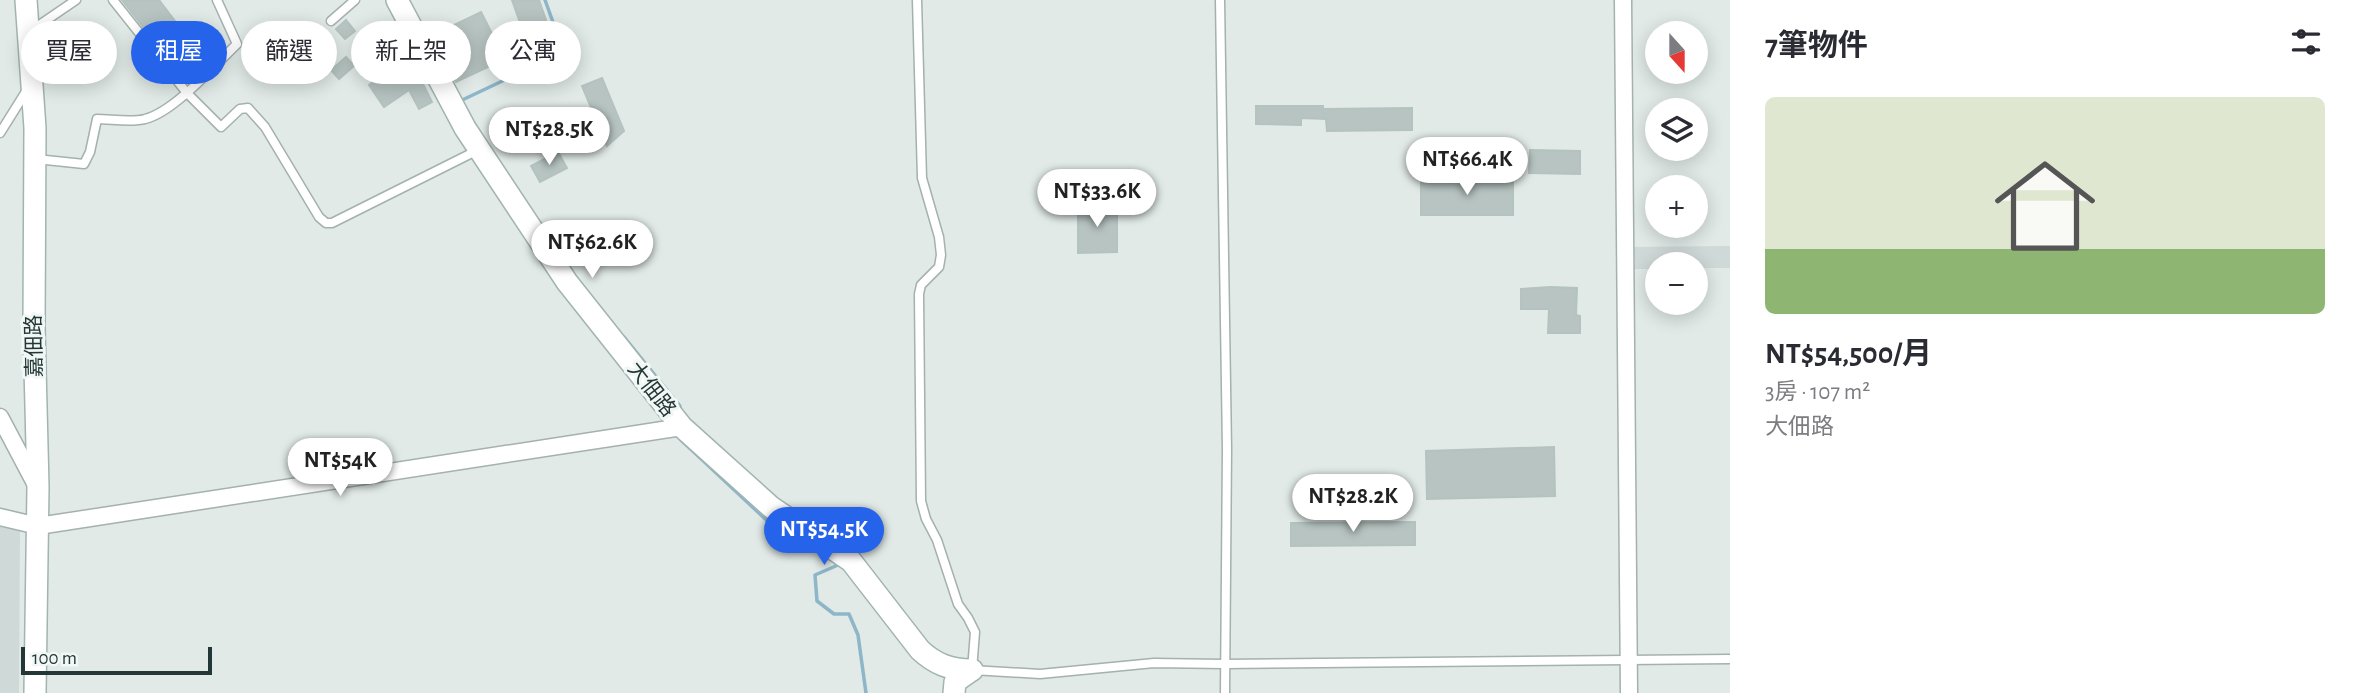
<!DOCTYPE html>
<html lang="zh-TW">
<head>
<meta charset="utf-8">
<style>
  :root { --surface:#fff; --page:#f7f7f7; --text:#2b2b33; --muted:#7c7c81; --line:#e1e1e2; --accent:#2563eb }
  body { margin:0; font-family:"Alegreya Sans","Noto Sans TC",sans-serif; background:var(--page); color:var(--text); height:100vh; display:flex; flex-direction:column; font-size:26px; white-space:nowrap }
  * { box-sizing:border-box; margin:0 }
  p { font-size:23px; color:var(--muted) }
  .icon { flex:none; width:38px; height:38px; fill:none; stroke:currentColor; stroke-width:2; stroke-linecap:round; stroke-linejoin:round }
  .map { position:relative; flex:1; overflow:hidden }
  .panel { display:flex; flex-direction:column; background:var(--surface); width:630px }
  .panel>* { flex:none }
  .guide { position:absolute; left:21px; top:21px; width:665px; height:63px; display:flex; gap:14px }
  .needle { width:46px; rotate:159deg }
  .buttons { position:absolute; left:1645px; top:21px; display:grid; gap:14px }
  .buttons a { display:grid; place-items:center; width:63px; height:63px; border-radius:50%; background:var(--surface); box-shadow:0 4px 18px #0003; font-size:35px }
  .scale { position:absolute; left:21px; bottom:18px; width:191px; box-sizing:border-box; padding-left:7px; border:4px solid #233836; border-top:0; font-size:19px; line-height:24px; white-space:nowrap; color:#233836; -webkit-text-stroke:5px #f1f7f5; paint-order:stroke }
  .price { position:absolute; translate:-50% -60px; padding:0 16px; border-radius:24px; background:#fff; color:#222; font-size:23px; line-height:46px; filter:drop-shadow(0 2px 4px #0008) }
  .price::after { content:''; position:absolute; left:50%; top:42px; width:21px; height:16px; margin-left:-10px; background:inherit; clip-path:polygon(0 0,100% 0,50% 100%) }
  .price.current { background:var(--accent); color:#fff }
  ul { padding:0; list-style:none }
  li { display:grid; align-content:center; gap:14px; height:371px; padding:0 35px }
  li+li { border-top:2px solid var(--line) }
  li span { display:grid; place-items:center; height:217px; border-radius:10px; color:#555 }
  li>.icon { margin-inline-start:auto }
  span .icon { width:126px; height:126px; fill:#fffc; stroke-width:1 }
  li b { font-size:30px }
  h2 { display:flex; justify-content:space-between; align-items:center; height:84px; padding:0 35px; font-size:30px }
  .pill { padding:0 24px; border-radius:32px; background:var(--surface); box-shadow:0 4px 18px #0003; font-size:24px; line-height:63px }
  .pill.current { background:var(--accent); color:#fff }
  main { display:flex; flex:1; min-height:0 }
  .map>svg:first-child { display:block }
  .built { fill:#cfd9d7 }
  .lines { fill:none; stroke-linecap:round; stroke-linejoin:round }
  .stream { stroke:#8eb6c9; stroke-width:3.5 }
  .building { fill:#b7c4c1; stroke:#b4c3bf; stroke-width:2 }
  .lane-casing { stroke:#a4b1ae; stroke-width:11 }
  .street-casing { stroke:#a4b1ae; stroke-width:19 }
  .secondary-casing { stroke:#a1b4b1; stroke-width:24 }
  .lane { stroke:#fff; stroke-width:8 }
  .street { stroke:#fff; stroke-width:16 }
  .secondary { stroke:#fff; stroke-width:21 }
  .labels { text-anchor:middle; stroke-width:6; stroke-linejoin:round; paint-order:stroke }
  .street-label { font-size:21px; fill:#233836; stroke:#f1f7f5 }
</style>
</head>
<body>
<main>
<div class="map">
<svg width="1730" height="693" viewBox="0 0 1730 693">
  <rect width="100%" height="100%" fill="#e1eae7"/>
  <g class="built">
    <path d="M1730,246V268H1696V264H1657V269H1624V247Z"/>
    <path d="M0,525L20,530L19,693H0Z"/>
  </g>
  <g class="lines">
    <g class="stream">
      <path d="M458,102L513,76L512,47L554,25L545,0"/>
      <path d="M624,337L680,406V411"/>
      <path d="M680,436L681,440L777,530L803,541"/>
      <path d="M835,563L838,565L815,575L817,601L834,614H849L858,635L866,693"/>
    </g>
  </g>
  <g class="building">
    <path d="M122,0H159L200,54L178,71Z"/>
    <path d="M512,0H539L546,20L522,28Z"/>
    <path d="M481,12L505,59L456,82L431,36Z"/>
    <path d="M346,20L355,31L345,39L336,29Z"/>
    <path d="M318,44L327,53L317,63L308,53Z"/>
    <path d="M346,57L354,66L339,79L331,70Z"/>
    <path d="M408,58L416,85L422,82L432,102L419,109L409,90L384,107L369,85L379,77L374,69Z"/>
    <path d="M602,78L624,131L607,146L582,86Z"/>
    <path d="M1256,106H1323V109L1412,108V130L1327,131L1326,119L1301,118V125L1256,124Z"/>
    <path d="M1530,150L1580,151V174L1529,173Z"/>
    <path d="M558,152L567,168L540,182L531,166Z"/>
    <rect x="1421" y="180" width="92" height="35"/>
    <path d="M1078,205H1117V252L1078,253Z"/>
    <path d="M1550,287L1577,288L1576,315L1580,316V333H1548L1549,309H1521V289Z"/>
    <path d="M1554,447L1555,496L1427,499L1426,451Z"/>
    <path d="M1415,522V545L1291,546V523Z"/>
  </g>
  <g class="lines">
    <defs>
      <g id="lane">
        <path d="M113,0L187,93L221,127L240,109L248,108L265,127L319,217L326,223H332L476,151"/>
        <path d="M917,0L922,178L939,237L941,255L939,267L921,285L919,294L921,501L926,519L937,540L958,604L968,618L975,632L972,670L1040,674L1154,663L1224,664L1730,659"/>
        <path d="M1220,0L1227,449L1225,693"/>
        <path d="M331,21L355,0"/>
        <path d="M32,30L76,0"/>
        <path d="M0,133L27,90"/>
        <path d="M36,159L84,164L90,152L97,119C111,119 131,123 145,119C174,112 215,65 237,44L217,0"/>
      </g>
      <g id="street">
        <path d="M1623,0L1629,693"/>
        <path d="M0,417L36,485"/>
        <path d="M0,517L38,526L682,427"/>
      </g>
      <g id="secondary">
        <path d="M26,0L35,128L34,327L38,487L35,693"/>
        <path d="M397,0L465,128L567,282L682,427L771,507L851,561L920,650C935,664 950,670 972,670"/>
        <path d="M954,693L955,682L972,670"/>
      </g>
    </defs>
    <use href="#lane" class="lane-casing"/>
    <use href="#street" class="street-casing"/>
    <use href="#secondary" class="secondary-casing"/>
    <use href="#lane" class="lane"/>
    <use href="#street" class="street"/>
    <use href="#secondary" class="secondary"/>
  </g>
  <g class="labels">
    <g class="street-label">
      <text transform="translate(34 346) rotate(-91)" y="7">嘉佃路</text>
      <text transform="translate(652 389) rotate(52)" y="7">大佃路</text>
    </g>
  </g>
</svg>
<div class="buttons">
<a><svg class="needle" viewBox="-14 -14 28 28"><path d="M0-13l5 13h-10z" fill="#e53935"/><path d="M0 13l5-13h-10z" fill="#7c7c81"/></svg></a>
<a><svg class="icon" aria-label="layers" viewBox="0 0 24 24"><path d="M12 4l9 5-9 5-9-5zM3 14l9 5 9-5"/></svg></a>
<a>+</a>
<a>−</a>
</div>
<div class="scale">100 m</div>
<b class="price" style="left:549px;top:167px">NT$28.5K</b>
<b class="price" style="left:1467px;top:197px">NT$66.4K</b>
<b class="price" style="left:1097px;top:229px">NT$33.6K</b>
<b class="price" style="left:592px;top:280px">NT$62.6K</b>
<b class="price" style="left:340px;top:498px">NT$54K</b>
<b class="price" style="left:1353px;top:534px">NT$28.2K</b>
<b class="price current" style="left:824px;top:567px">NT$54.5K</b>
<div class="guide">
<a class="pill">買屋</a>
<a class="pill current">租屋</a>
<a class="pill">篩選</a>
<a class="pill">新上架</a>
<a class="pill">公寓</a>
</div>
</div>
<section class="panel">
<h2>7筆物件<svg class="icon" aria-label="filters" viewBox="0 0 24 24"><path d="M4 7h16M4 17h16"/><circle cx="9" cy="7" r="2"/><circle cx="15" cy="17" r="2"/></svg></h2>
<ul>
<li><span style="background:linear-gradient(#dfe7d0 70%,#8fb573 0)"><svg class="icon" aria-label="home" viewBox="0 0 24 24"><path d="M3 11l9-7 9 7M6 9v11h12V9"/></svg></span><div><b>NT$54,500/月</b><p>3房 · 107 m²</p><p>大佃路</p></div></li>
</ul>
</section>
</main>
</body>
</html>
